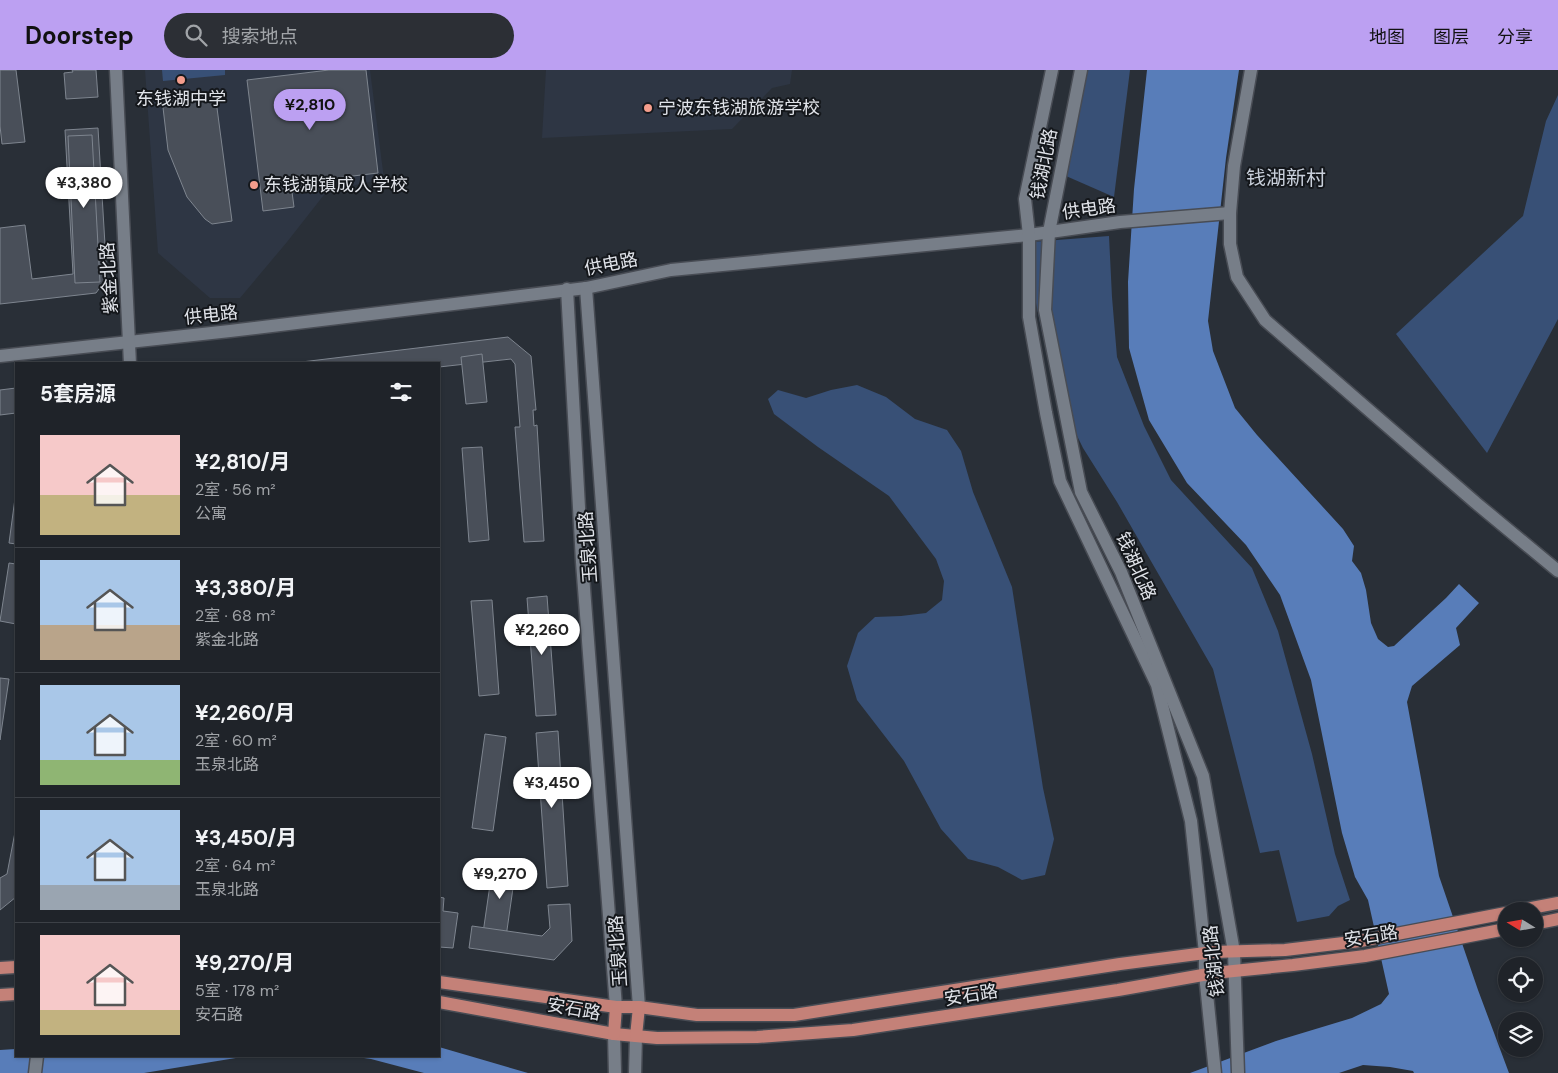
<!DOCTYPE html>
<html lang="zh">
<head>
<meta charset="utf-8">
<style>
  :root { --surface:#1f2329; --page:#2c2f35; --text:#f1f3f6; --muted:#a1a4a8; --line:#3c4046; --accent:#bca0f2 }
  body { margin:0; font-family:"DM Sans","Noto Sans SC",sans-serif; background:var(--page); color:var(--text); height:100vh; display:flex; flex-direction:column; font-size:19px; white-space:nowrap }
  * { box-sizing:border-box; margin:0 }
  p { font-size:16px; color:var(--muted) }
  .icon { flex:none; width:28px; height:28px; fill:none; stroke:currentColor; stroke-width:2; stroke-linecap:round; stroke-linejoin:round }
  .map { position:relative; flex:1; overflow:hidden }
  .drawer { position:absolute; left:15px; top:292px; width:425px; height:695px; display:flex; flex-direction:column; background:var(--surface); border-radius:0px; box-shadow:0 1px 4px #0004,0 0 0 1px var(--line) }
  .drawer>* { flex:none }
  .needle { width:32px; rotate:281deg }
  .buttons { position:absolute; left:1498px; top:832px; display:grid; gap:10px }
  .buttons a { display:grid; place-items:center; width:45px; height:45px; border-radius:50%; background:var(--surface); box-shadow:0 1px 4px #0004,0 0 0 1px var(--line); font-size:25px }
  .price { position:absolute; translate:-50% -42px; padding:0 11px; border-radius:18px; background:#fff; color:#222; font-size:16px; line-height:32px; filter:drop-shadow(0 1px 2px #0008) }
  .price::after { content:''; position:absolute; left:50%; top:30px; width:15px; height:11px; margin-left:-8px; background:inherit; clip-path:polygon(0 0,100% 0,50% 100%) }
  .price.on { background:var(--accent); color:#111 }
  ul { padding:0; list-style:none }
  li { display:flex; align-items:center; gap:15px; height:125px; padding:0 25px }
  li+li { border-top:1px solid var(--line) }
  li span { display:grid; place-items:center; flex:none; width:140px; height:100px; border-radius:0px; color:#555 }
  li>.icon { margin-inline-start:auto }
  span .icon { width:60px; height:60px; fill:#fffc; stroke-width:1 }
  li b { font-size:21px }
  h2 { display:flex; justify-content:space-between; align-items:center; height:60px; padding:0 25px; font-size:21px }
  header { display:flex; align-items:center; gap:30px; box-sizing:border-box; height:70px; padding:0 25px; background:var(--accent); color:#111 }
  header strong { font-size:24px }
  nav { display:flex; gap:28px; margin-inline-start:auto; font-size:18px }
  .search { width:350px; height:45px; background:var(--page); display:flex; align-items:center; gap:12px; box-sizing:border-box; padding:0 18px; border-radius:28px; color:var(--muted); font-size:19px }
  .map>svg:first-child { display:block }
  .built { fill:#2e3644 }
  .green { fill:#385076 }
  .water { fill:#587db9 }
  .building { fill:#494f59; stroke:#7e858f }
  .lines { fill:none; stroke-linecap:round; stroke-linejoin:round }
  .street-casing { stroke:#484c54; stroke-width:15 }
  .secondary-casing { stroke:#484c54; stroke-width:15 }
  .primary-casing { stroke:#484c54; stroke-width:15 }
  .street { stroke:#777e88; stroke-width:12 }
  .secondary { stroke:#777e88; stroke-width:12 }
  .primary { stroke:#c48178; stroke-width:12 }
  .poi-dot { fill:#f49d8c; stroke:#14171b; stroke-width:2 }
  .labels { text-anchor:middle; stroke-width:4; stroke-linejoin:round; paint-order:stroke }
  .poi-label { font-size:18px; fill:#e0e3e9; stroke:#14171b; text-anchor:start }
  .street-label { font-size:18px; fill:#e0e3e9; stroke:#14171b }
  .quarter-label { font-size:20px; fill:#c8cfda; stroke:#14171b }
</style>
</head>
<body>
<header>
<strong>Doorstep</strong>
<div class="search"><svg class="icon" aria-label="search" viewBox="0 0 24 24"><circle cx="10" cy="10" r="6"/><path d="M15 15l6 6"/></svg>搜索地点</div>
<nav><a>地图</a><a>图层</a><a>分享</a></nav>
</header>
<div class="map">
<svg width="1558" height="1003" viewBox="0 0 1558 1003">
  <rect width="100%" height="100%" fill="#292f37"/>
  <g class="built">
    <path d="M145,0H370L384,109L327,121L287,172L240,228H210L158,183Z"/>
    <path d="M546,0H792L790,14L772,18L732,59L542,68Z"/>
  </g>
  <g class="green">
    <path d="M162,0H225V5L163,11Z"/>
    <path d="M1088,0H1130L1114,127L1066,106Z"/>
    <path d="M1558,25V249L1487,383L1396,264L1523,146L1546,51Z"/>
    <path d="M1109,166L1112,227L1117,287L1144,356L1171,410L1252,498L1278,561L1312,684L1335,784L1350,830L1338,836L1329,846L1297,852L1279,780L1260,783L1213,599L1117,432L1083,378L1054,319L1036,233L1031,172Z"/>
    <path d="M857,315L886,327L915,349L947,360L961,381L973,422L1012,517L1043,718L1054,769L1045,805L1022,810L998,797L968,789L941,759L904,691L857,630L847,596L858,563L875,547L901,546L926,543L942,530L944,511L936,489L889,426L818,377L774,344L768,329L778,320L806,328L831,320Z"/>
  </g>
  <g class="water">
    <path d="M1147,0H1239L1226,88L1208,251L1213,281L1235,338L1257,365L1343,459L1354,476L1352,491L1361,503L1366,520L1371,553L1378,569L1388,577L1394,576L1446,528L1459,514L1479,533L1456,558L1460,575L1412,616L1407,632L1439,806L1478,920L1509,1003H1414L1413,1001L1390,997L1363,995L1339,1003H1190L1276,971L1352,948L1381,934L1389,924L1368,830L1355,807L1342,763L1311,610L1280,525L1246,475L1187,413L1149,350L1129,278L1128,212L1134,119Z"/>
    <path d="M439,977L528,1003H424L371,989L350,986H439Z"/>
    <path d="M16,979V986H248L144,1003H0V980Z"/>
  </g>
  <g class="building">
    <path d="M0,0H16L25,72L2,74L0,56Z"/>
    <path d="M72,0H96L98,27L66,29L64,3L73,2Z"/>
    <path d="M329,0H366L378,103L311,111L312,120L292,122L294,137L263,141L247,10Z"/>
    <path d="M215,23L232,151L212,154L205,149L187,127L168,80L162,29Z"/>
    <path d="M98,58L107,208L96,223L0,234V158L25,155L32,209L73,204L65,60Z"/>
    <path d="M92,65L100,212L75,213L68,66Z"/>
    <path d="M508,267L531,286L536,340H533L534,356L537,355L544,471L524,472L515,357H520L515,294L511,289L439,297V294H285Z"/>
    <path d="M482,284L487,332L466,334L461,287Z"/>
    <path d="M16,318V343L0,345V320Z"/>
    <path d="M482,377L489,470L469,472L462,378Z"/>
    <path d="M16,421V474L9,473Z"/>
    <path d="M9,493L16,494V554L0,551Z"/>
    <path d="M547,526L556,645L536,646L527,528Z"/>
    <path d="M492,530L499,624L479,626L471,531Z"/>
    <path d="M0,608L9,609L0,670Z"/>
    <path d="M558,661L568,816L547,818L536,663Z"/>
    <path d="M485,664L506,667L493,761L472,758Z"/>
    <path d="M16,757V827L0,840V808L7,804Z"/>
    <path d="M493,794L516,797L506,867L483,863Z"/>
    <path d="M439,827L444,828L443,841L458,843L453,878L439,877Z"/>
    <path d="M570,834L572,871L554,890L469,878L472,856L542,866L550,858L548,835Z"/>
  </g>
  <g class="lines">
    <defs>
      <path id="street" d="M0,286L230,261L586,218L671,200L1029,165L1120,152L1230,143"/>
      <g id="secondary">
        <path d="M116,0L130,294"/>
        <path d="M1052,0L1025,129L1029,165V247L1046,343L1060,411L1157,615L1191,751L1205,883V904L1215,1003"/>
        <path d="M1081,0L1049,162L1045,240L1081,422L1121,502L1203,706L1234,882L1238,1003"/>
        <path d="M1251,0L1234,96L1230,143V174L1237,207L1265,250L1476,433L1558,501"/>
        <path d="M586,218L639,937"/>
        <path d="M567,219L582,492L616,937"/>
        <path d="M614,964L615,1003"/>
        <path d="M35,1003L37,986"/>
        <path d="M635,1003L636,966"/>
      </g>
      <g id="primary">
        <path d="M1515,841L1558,833"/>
        <path d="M1534,854L1558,849"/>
        <path d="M0,898L16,897"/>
        <path d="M439,912L616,937H639L697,945H794L1120,894L1213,882L1285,880L1360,871L1506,843"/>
        <path d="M0,925L16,924"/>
        <path d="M439,932L614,964L657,968L757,967L853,960L1118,920L1214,903L1293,895L1365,886L1506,859"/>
        <path d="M614,964L616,937"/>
        <path d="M636,966L639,937"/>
      </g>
    </defs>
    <use href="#street" class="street-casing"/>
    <use href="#secondary" class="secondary-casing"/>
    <use href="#primary" class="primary-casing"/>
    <use href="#street" class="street"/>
    <use href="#secondary" class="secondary"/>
    <use href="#primary" class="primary"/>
  </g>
  <g class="poi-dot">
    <circle cx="181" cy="10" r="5"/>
    <circle cx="648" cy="38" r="5"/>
    <circle cx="254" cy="115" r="5"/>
  </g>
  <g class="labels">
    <g class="poi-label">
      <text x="181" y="35" text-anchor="middle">东钱湖中学</text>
      <text x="658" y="44">宁波东钱湖旅游学校</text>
      <text x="264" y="121">东钱湖镇成人学校</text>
    </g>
    <g class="street-label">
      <text transform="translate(1044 94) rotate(-79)" y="6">钱湖北路</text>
      <text transform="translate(1089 139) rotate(-8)" y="6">供电路</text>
      <text transform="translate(611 194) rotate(-11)" y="6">供电路</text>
      <text transform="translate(109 208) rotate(-93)" y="6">紫金北路</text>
      <text transform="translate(211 245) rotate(-6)" y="6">供电路</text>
      <text transform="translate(588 477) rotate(-94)" y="6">玉泉北路</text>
      <text transform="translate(1136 496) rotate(66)" y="6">钱湖北路</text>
      <text transform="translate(1371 866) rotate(-9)" y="6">安石路</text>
      <text transform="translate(618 881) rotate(-94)" y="6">玉泉北路</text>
      <text transform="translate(1214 891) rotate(-96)" y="6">钱湖北路</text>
      <text transform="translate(971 925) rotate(-9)" y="6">安石路</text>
      <text transform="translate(574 939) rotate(10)" y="6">安石路</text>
    </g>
    <g class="quarter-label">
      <text x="1286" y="115">钱湖新村</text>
    </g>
  </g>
</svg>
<div class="buttons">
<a><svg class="needle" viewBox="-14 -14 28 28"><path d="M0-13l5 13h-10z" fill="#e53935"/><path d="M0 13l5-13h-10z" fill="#a1a4a8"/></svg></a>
<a><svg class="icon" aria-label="locate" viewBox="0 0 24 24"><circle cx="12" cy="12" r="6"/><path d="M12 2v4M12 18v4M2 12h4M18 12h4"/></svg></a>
<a><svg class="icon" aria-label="layers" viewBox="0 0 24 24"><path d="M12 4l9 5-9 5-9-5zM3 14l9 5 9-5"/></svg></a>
</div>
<b class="price on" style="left:310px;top:61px">¥2,810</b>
<b class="price" style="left:84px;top:139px">¥3,380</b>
<b class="price" style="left:542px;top:586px">¥2,260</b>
<b class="price" style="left:552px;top:739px">¥3,450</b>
<b class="price" style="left:500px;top:830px">¥9,270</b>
<section class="drawer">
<h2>5套房源<svg class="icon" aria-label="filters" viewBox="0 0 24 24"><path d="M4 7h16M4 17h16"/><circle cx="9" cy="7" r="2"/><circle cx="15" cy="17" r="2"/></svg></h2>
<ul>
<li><span style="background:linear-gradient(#f6c9c9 60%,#c2b280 0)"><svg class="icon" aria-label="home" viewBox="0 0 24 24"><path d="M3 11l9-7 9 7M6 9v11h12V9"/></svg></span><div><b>¥2,810/月</b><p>2室 · 56 m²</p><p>公寓</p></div></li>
<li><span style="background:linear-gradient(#a9c7e8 65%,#b9a48a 0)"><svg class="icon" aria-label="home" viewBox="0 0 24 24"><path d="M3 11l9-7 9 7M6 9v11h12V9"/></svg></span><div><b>¥3,380/月</b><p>2室 · 68 m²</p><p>紫金北路</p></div></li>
<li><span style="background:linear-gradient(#a9c7e8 75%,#8fb573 0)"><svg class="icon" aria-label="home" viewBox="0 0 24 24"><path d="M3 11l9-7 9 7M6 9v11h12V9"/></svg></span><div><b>¥2,260/月</b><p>2室 · 60 m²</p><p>玉泉北路</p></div></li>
<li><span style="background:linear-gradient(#a9c7e8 75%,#9aa5b1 0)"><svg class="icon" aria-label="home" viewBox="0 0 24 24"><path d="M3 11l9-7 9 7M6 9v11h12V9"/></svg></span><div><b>¥3,450/月</b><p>2室 · 64 m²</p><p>玉泉北路</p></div></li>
<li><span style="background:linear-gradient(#f6c9c9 75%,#c2b280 0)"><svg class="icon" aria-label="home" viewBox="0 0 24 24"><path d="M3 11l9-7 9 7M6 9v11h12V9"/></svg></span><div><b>¥9,270/月</b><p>5室 · 178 m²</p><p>安石路</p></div></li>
</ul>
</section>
</div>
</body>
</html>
